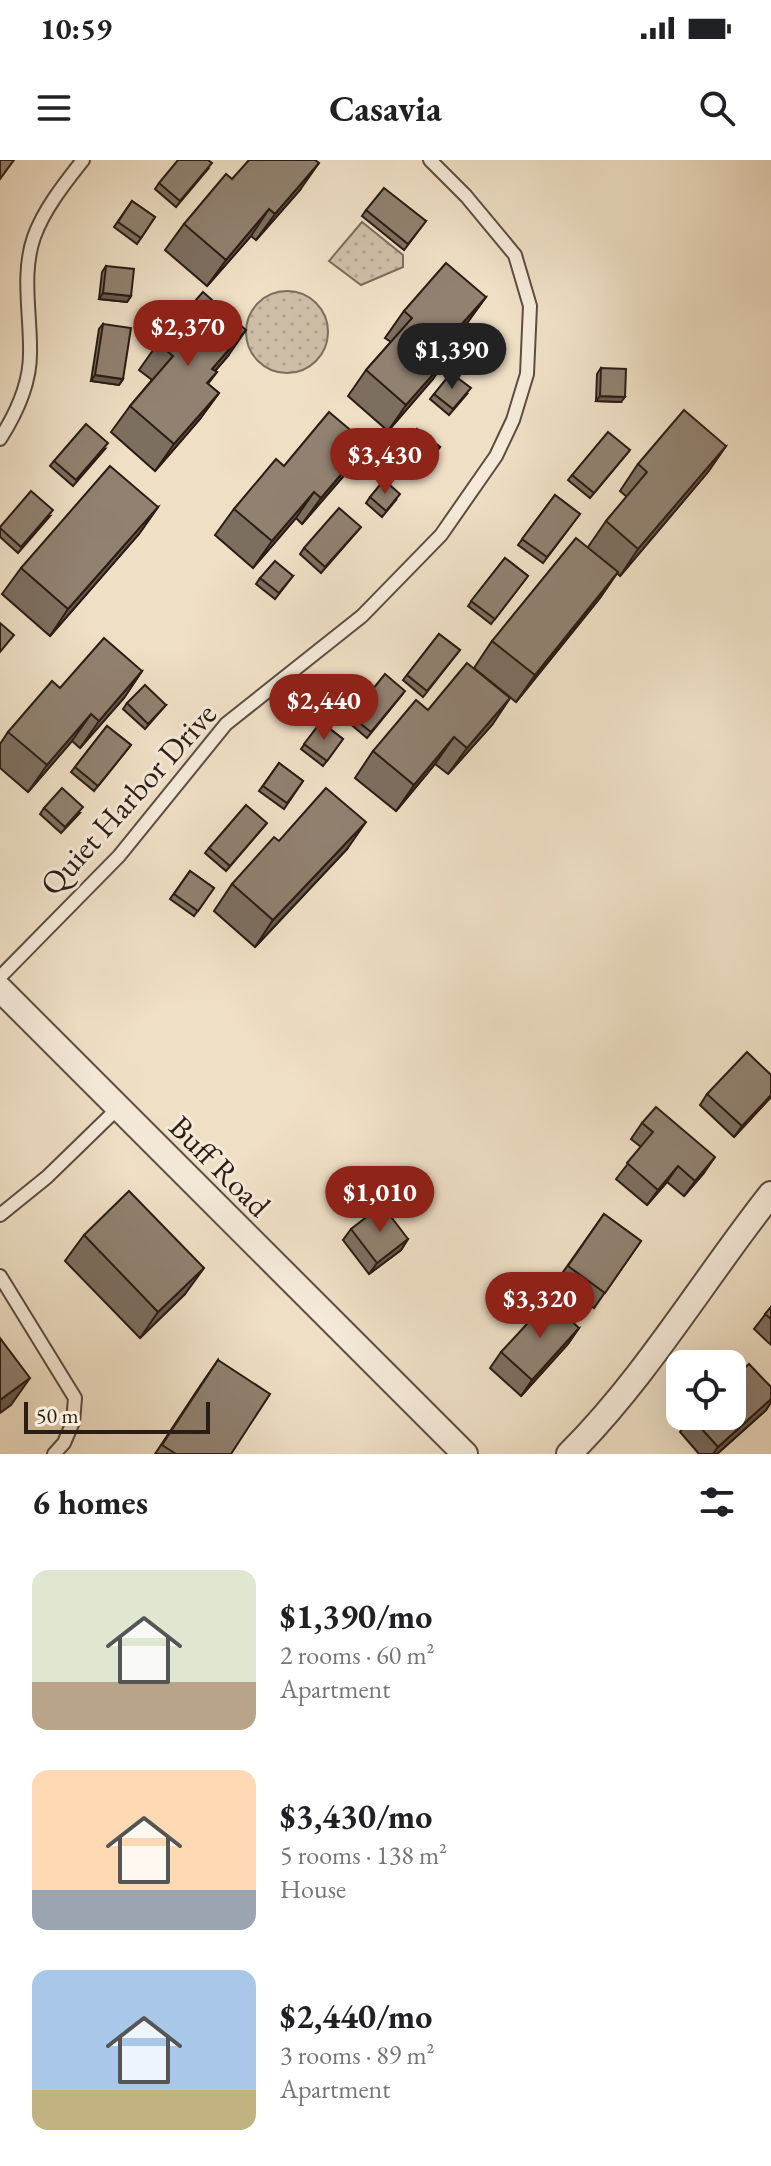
<!DOCTYPE html>
<html lang="en">
<head>
<meta charset="utf-8">
<style>
  :root { --surface:#fff; --page:#f6f6f6; --text:#202124; --muted:#757577; --accent:#8f2418 }
  body { margin:0; font-family:"EB Garamond",serif; background:var(--page); color:var(--text); height:100vh; display:flex; flex-direction:column; font-size:30px; white-space:nowrap }
  * { box-sizing:border-box; margin:0 }
  p { font-size:26px; color:var(--muted) }
  .icon { flex:none; width:44px; height:44px; fill:none; stroke:currentColor; stroke-width:2; stroke-linecap:round; stroke-linejoin:round }
  .map { position:relative; height:1294px; overflow:hidden }
  .details { display:flex; flex-direction:column; background:var(--surface); flex:1 }
  .details>* { flex:none }
  .tools { position:absolute; left:666px; top:1190px; display:grid; gap:16px }
  .tools a { display:grid; place-items:center; width:80px; height:80px; border-radius:16px; background:var(--surface); box-shadow:0 8px 32px #0002; font-size:40px }
  .scale { position:absolute; left:24px; bottom:20px; width:186px; box-sizing:border-box; padding-left:8px; border:4px solid #2b1c14; border-top:0; font-size:22px; line-height:28px; white-space:nowrap; color:#2b1c14; -webkit-text-stroke:6px #f5ead9; paint-order:stroke }
  .price { position:absolute; translate:-50% -68px; padding:0 18px; border-radius:28px; background:var(--accent); color:#fff; font-size:26px; line-height:52px; filter:drop-shadow(0 2px 4px #0008) }
  .price::after { content:''; position:absolute; left:50%; top:48px; width:24px; height:18px; margin-left:-12px; background:inherit; clip-path:polygon(0 0,100% 0,50% 100%) }
  .price.on { background:#222; color:#fff }
  ul { padding:0; list-style:none }
  li { display:flex; align-items:center; gap:24px; height:200px; padding:0 32px }
  li span { display:grid; place-items:center; flex:none; width:224px; height:160px; border-radius:16px; color:#555 }
  li>.icon { margin-inline-start:auto }
  span .icon { width:96px; height:96px; fill:#fffc; stroke-width:1 }
  li b { font-size:34px }
  h2 { display:flex; justify-content:space-between; align-items:center; height:96px; padding:0 32px; font-size:34px }
  .status { display:flex; justify-content:space-between; align-items:center; height:56px; padding:0 40px; background:var(--surface); direction:ltr }
  .status svg { height:22px; fill:currentColor }
  header { display:flex; justify-content:space-between; align-items:center; height:104px; padding:0 32px; background:var(--surface); font-size:36px; font-weight:700 }
  .map>svg:first-child { display:block }
  .park { fill:url(#park-dots); stroke:#7c6d5e; stroke-width:2 }
  .lines { fill:none; stroke-linecap:round; stroke-linejoin:round }
  .service-casing { stroke:#5c4d40; stroke-width:16 }
  .minor-casing { stroke:#5c4d40; stroke-width:28 }
  .service { stroke:#f5ead9; stroke-width:12 }
  .minor { stroke:#f5ead9; stroke-width:24 }
  .wall { fill:#7d6f60; stroke:#2b1c14; stroke-width:2 }
  .shaded-wall { fill:#665a4e; stroke:#2b1c14; stroke-width:2 }
  .building { fill:#918170; stroke:#2b1c14; stroke-width:2 }
  .labels { text-anchor:middle; stroke-width:6; stroke-linejoin:round; paint-order:stroke }
  .street-label { font-size:32px; fill:#2b1c14; stroke:#f5ead9 }
</style>
</head>
<body>
<div class="status"><b>10:59</b><svg viewBox="0 0 49 12"><path d="M0 12V9h3v3zM5 12V6h3v6zM10 12V3h3v9zM15 12V0h3v12zM26 1h20v11H26zM47 4h2v5h-2z"/></svg></div>
<header><svg class="icon" aria-label="menu" viewBox="0 0 24 24"><path d="M4 6h16M4 12h16M4 18h16"/></svg>Casavia<svg class="icon" aria-label="search" viewBox="0 0 24 24"><circle cx="10" cy="10" r="6"/><path d="M15 15l6 6"/></svg></header>
<div class="map">
<svg width="771" height="1294" viewBox="0 0 771 1294">
  <defs>
    <pattern id="park-dots" width="8" height="8" patternUnits="userSpaceOnUse" patternTransform="scale(2)"><rect width="8" height="8" fill="#cebea7"/><path d="M2 2h.1M6 6h.1" fill="none" stroke="#b1a38f" stroke-width="1.8" stroke-linecap="round"/></pattern>
  </defs>
  <rect width="100%" height="100%" fill="#efdfc5"/>
  <filter id="stains"><feTurbulence type="fractalNoise" baseFrequency=".0025" numOctaves="4"/><feColorMatrix values="0 0 0 0 .2 0 0 0 0 .09 0 0 0 0 .02 0 0 0 .5 -.17"/></filter>
  <radialGradient id="worn" r=".72"><stop offset=".6" stop-color="#630" stop-opacity="0"/><stop offset="1" stop-color="#630" stop-opacity=".3"/></radialGradient>
  <g class="park">
    <path d="M362,62L403,95V107L361,125L329,101Z"/>
    <circle cx="287" cy="172" r="41"/>
  </g>
  <g class="lines">
    <defs>
      <g id="service">
        <path d="M0,279C16,254 30,224 30,194C31,156 21,114 34,77C44,49 65,23 83,0"/>
        <path d="M0,817L119,696L226,564L362,456L441,375L496,296L513,260L527,214L530,146L515,95L466,36L430,0"/>
        <path d="M0,1055L47,1017L117,949"/>
        <path d="M0,1116L75,1238L73,1262L64,1283L54,1294"/>
      </g>
      <g id="minor">
        <path d="M0,829L465,1294"/>
        <path d="M569,1294C647,1216 703,1120 771,1034"/>
      </g>
    </defs>
    <use href="#service" class="service-casing"/>
    <use href="#minor" class="minor-casing"/>
    <use href="#service" class="service"/>
    <use href="#minor" class="minor"/>
  </g>
  <g class="wall">
    <path d="M208,9L176,47L155,29L159,23Z"/>
    <path d="M232,19L300,30L256,80L251,76L207,126L165,90L184,64Z"/>
    <path d="M132,41L155,57L137,84L114,67Z"/>
    <path d="M366,50L426,61L404,90L362,56Z"/>
    <path d="M106,106L131,136L127,142L99,139L102,112Z"/>
    <path d="M486,137L467,163L446,187L433,219L388,271L348,236L366,210L391,182L385,178L404,151Z"/>
    <path d="M103,164L123,219L119,225L91,221L99,169Z"/>
    <path d="M158,183L228,196L215,211L217,212L208,224L219,233L200,259L155,311L111,272L130,246L152,220L139,210Z"/>
    <path d="M601,208L621,242L596,241L597,214Z"/>
    <path d="M434,234H467L449,255L430,239Z"/>
    <path d="M417,269L440,287L419,316L395,298Z"/>
    <path d="M367,284L348,311L302,364L296,358L253,408L215,375L234,349L284,306Z"/>
    <path d="M726,286L708,312L620,416L617,413L600,438L516,542L474,508L492,481L588,387L606,361L627,337L620,331L638,304Z"/>
    <path d="M105,289L73,326L50,306L54,301Z"/>
    <path d="M630,290L590,338L568,320L572,315Z"/>
    <path d="M555,335L580,354L543,403L518,385Z"/>
    <path d="M370,337L396,340L382,357L366,343Z"/>
    <path d="M158,347L139,374L50,476L2,434L21,408Z"/>
    <path d="M50,356L18,393L0,377V367Z"/>
    <path d="M361,367L321,413L300,394L304,388Z"/>
    <path d="M505,398L528,416L491,464L468,446Z"/>
    <path d="M293,416L275,439L256,424L260,418Z"/>
    <path d="M439,474L460,490L423,537L403,520Z"/>
    <path d="M142,511L124,538L80,588L72,581L28,632L0,608V584L8,572L60,528Z"/>
    <path d="M401,536L367,578L347,561L351,556Z"/>
    <path d="M510,538L492,565L448,614L435,604L396,651L355,618L373,591L428,550Z"/>
    <path d="M127,543L166,545L145,569L123,549Z"/>
    <path d="M321,562L343,579L323,606L301,589Z"/>
    <path d="M107,566L131,585L94,631L71,612Z"/>
    <path d="M279,603L303,621L284,649L259,631Z"/>
    <path d="M44,648L80,653L61,673L40,654Z"/>
    <path d="M267,663L226,711L205,693L209,688Z"/>
    <path d="M279,681L347,689L255,787L214,751L232,724Z"/>
    <path d="M190,711L214,728L194,756L170,739Z"/>
    <path d="M707,934L771,937L734,977L700,945Z"/>
    <path d="M642,963L704,1013L684,1036L667,1022L647,1045L616,1019L641,987L631,979Z"/>
    <path d="M604,1054L641,1081L594,1148L556,1122Z"/>
    <path d="M351,1069L408,1079L401,1090L369,1114L343,1080Z"/>
    <path d="M84,1075L185,1134L140,1178L65,1101Z"/>
    <path d="M771,1147V1185L754,1169Z"/>
    <path d="M579,1168L568,1184L521,1236L490,1208L501,1192Z"/>
    <path d="M218,1200L231,1294H155L200,1226Z"/>
    <path d="M771,1227V1242L766,1250L717,1294H699L680,1272L691,1256Z"/>
  </g>
  <g class="shaded-wall">
    <path d="M319,3L300,30L256,80L275,54Z"/>
    <path d="M269,49L251,76L207,126L226,100Z"/>
    <path d="M103,133L131,136L127,142L99,139Z"/>
    <path d="M486,137L467,163L425,212L443,185Z"/>
    <path d="M246,170L228,196L194,235L212,209Z"/>
    <path d="M452,193L433,219L388,271L406,245Z"/>
    <path d="M95,215L123,219L119,225L91,221Z"/>
    <path d="M219,233L200,259L155,311L174,284Z"/>
    <path d="M600,236L625,237L621,242L596,241Z"/>
    <path d="M367,284L348,311L302,364L321,338Z"/>
    <path d="M726,286L708,312L620,416L638,389Z"/>
    <path d="M314,332L296,358L253,408L272,381Z"/>
    <path d="M158,347L139,374L50,476L68,449Z"/>
    <path d="M618,412L600,438L516,542L535,515Z"/>
    <path d="M142,511L124,538L80,588L99,561Z"/>
    <path d="M510,538L492,565L448,614L467,588Z"/>
    <path d="M91,554L72,581L28,632L47,605Z"/>
    <path d="M454,577L435,604L396,651L414,625Z"/>
    <path d="M366,662L347,689L255,787L273,760Z"/>
    <path d="M771,935V937L734,977L742,966Z"/>
    <path d="M715,997L704,1013L684,1036L695,1021Z"/>
    <path d="M678,1006L667,1022L647,1045L658,1030Z"/>
    <path d="M408,1079L401,1090L369,1114L377,1103Z"/>
    <path d="M204,1108L185,1134L140,1178L158,1152Z"/>
    <path d="M579,1168L568,1184L521,1236L532,1220Z"/>
    <path d="M30,1218L11,1245L0,1253V1240Z"/>
    <path d="M771,1239V1242L766,1250L717,1294H713L718,1287Z"/>
  </g>
  <g class="building">
    <path d="M0,0H14L0,19Z"/>
    <path d="M178,0H208L212,3L180,41L159,23Z"/>
    <path d="M249,0H315L319,3L275,54L269,49L226,100L184,64L226,14L232,19Z"/>
    <path d="M384,28L426,61L408,84L366,50Z"/>
    <path d="M132,41L155,57L141,78L118,62Z"/>
    <path d="M446,103L486,137L443,185L452,193L406,245L366,210L412,158L404,151Z"/>
    <path d="M106,106L134,109L131,136L103,133Z"/>
    <path d="M203,132L246,170L212,209L217,212L207,223L219,233L174,284L130,246L173,196L158,183Z"/>
    <path d="M103,164L131,168L123,219L95,215Z"/>
    <path d="M601,208L626,209L625,237L600,236Z"/>
    <path d="M451,213L471,228L453,249L434,234Z"/>
    <path d="M684,250L726,286L638,389L606,361L647,312L638,304Z"/>
    <path d="M329,252L367,284L321,338L314,332L272,381L234,349L276,299L284,306Z"/>
    <path d="M86,264L108,283L76,320L54,301Z"/>
    <path d="M417,269L440,287L423,310L399,292Z"/>
    <path d="M608,272L630,290L594,333L572,315Z"/>
    <path d="M110,306L158,347L68,449L21,408Z"/>
    <path d="M384,320L400,334L386,351L370,337Z"/>
    <path d="M31,331L53,350L21,387L0,368V367Z"/>
    <path d="M555,335L580,354L547,397L522,379Z"/>
    <path d="M339,348L361,367L325,407L304,388Z"/>
    <path d="M576,378L618,412L535,515L492,481Z"/>
    <path d="M505,398L528,416L495,459L471,441Z"/>
    <path d="M275,401L293,416L279,433L260,418Z"/>
    <path d="M0,463L14,475L0,492Z"/>
    <path d="M439,474L460,490L427,531L407,515Z"/>
    <path d="M104,478L142,511L99,561L91,554L47,605L8,572L52,521L60,528Z"/>
    <path d="M467,503L510,538L467,588L454,577L414,625L373,591L416,540L428,550Z"/>
    <path d="M385,514L405,531L371,572L351,556Z"/>
    <path d="M145,525L166,545L148,564L127,543Z"/>
    <path d="M321,562L343,579L327,601L304,584Z"/>
    <path d="M107,566L131,585L98,626L75,607Z"/>
    <path d="M279,603L303,621L287,643L263,626Z"/>
    <path d="M62,628L83,647L65,667L44,648Z"/>
    <path d="M326,628L366,662L273,760L232,724L274,677L279,681Z"/>
    <path d="M246,645L267,663L230,706L209,688Z"/>
    <path d="M190,711L214,728L198,751L174,734Z"/>
    <path d="M747,892L771,915V935L742,966L707,934Z"/>
    <path d="M656,947L715,997L695,1021L678,1006L658,1030L627,1003L653,972L642,963Z"/>
    <path d="M129,1031L204,1108L158,1152L84,1075Z"/>
    <path d="M382,1045L408,1079L377,1103L351,1069Z"/>
    <path d="M604,1054L641,1081L605,1133L568,1106Z"/>
    <path d="M549,1140L579,1168L532,1220L501,1192Z"/>
    <path d="M771,1147V1159L765,1154Z"/>
    <path d="M0,1178L30,1218L0,1240Z"/>
    <path d="M218,1200L270,1234L231,1294H176L162,1285Z"/>
    <path d="M749,1204L771,1227V1239L718,1287L691,1257L732,1256V1219Z"/>
  </g>
  <g class="labels">
    <g class="street-label">
      <text transform="translate(128 639) rotate(-48)" y="11">Quiet Harbor Drive</text>
      <text transform="translate(220 1006) rotate(45)" y="11">Buff Road</text>
    </g>
  </g>
  <rect width="100%" height="100%" filter="url(#stains)"/>
  <rect width="100%" height="100%" fill="url(#worn)"/>
</svg>
<div class="tools">
<a><svg class="icon" aria-label="locate" viewBox="0 0 24 24"><circle cx="12" cy="12" r="6"/><path d="M12 2v4M12 18v4M2 12h4M18 12h4"/></svg></a>
</div>
<div class="scale">50 m</div>
<b class="price" style="left:188px;top:208px">$2,370</b>
<b class="price on" style="left:452px;top:231px">$1,390</b>
<b class="price" style="left:385px;top:336px">$3,430</b>
<b class="price" style="left:324px;top:582px">$2,440</b>
<b class="price" style="left:380px;top:1074px">$1,010</b>
<b class="price" style="left:540px;top:1180px">$3,320</b>
</div>
<section class="details">
<h2>6 homes<svg class="icon" aria-label="filters" viewBox="0 0 24 24"><path d="M4 7h16M4 17h16"/><circle cx="9" cy="7" r="2"/><circle cx="15" cy="17" r="2"/></svg></h2>
<ul>
<li><span style="background:linear-gradient(#dfe7d0 70%,#b9a48a 0)"><svg class="icon" aria-label="home" viewBox="0 0 24 24"><path d="M3 11l9-7 9 7M6 9v11h12V9"/></svg></span><div><b>$1,390/mo</b><p>2 rooms · 60 m²</p><p>Apartment</p></div></li>
<li><span style="background:linear-gradient(#ffd9b3 75%,#9aa5b1 0)"><svg class="icon" aria-label="home" viewBox="0 0 24 24"><path d="M3 11l9-7 9 7M6 9v11h12V9"/></svg></span><div><b>$3,430/mo</b><p>5 rooms · 138 m²</p><p>House</p></div></li>
<li><span style="background:linear-gradient(#a9c7e8 75%,#c2b280 0)"><svg class="icon" aria-label="home" viewBox="0 0 24 24"><path d="M3 11l9-7 9 7M6 9v11h12V9"/></svg></span><div><b>$2,440/mo</b><p>3 rooms · 89 m²</p><p>Apartment</p></div></li>
</ul>
</section>
</body>
</html>
